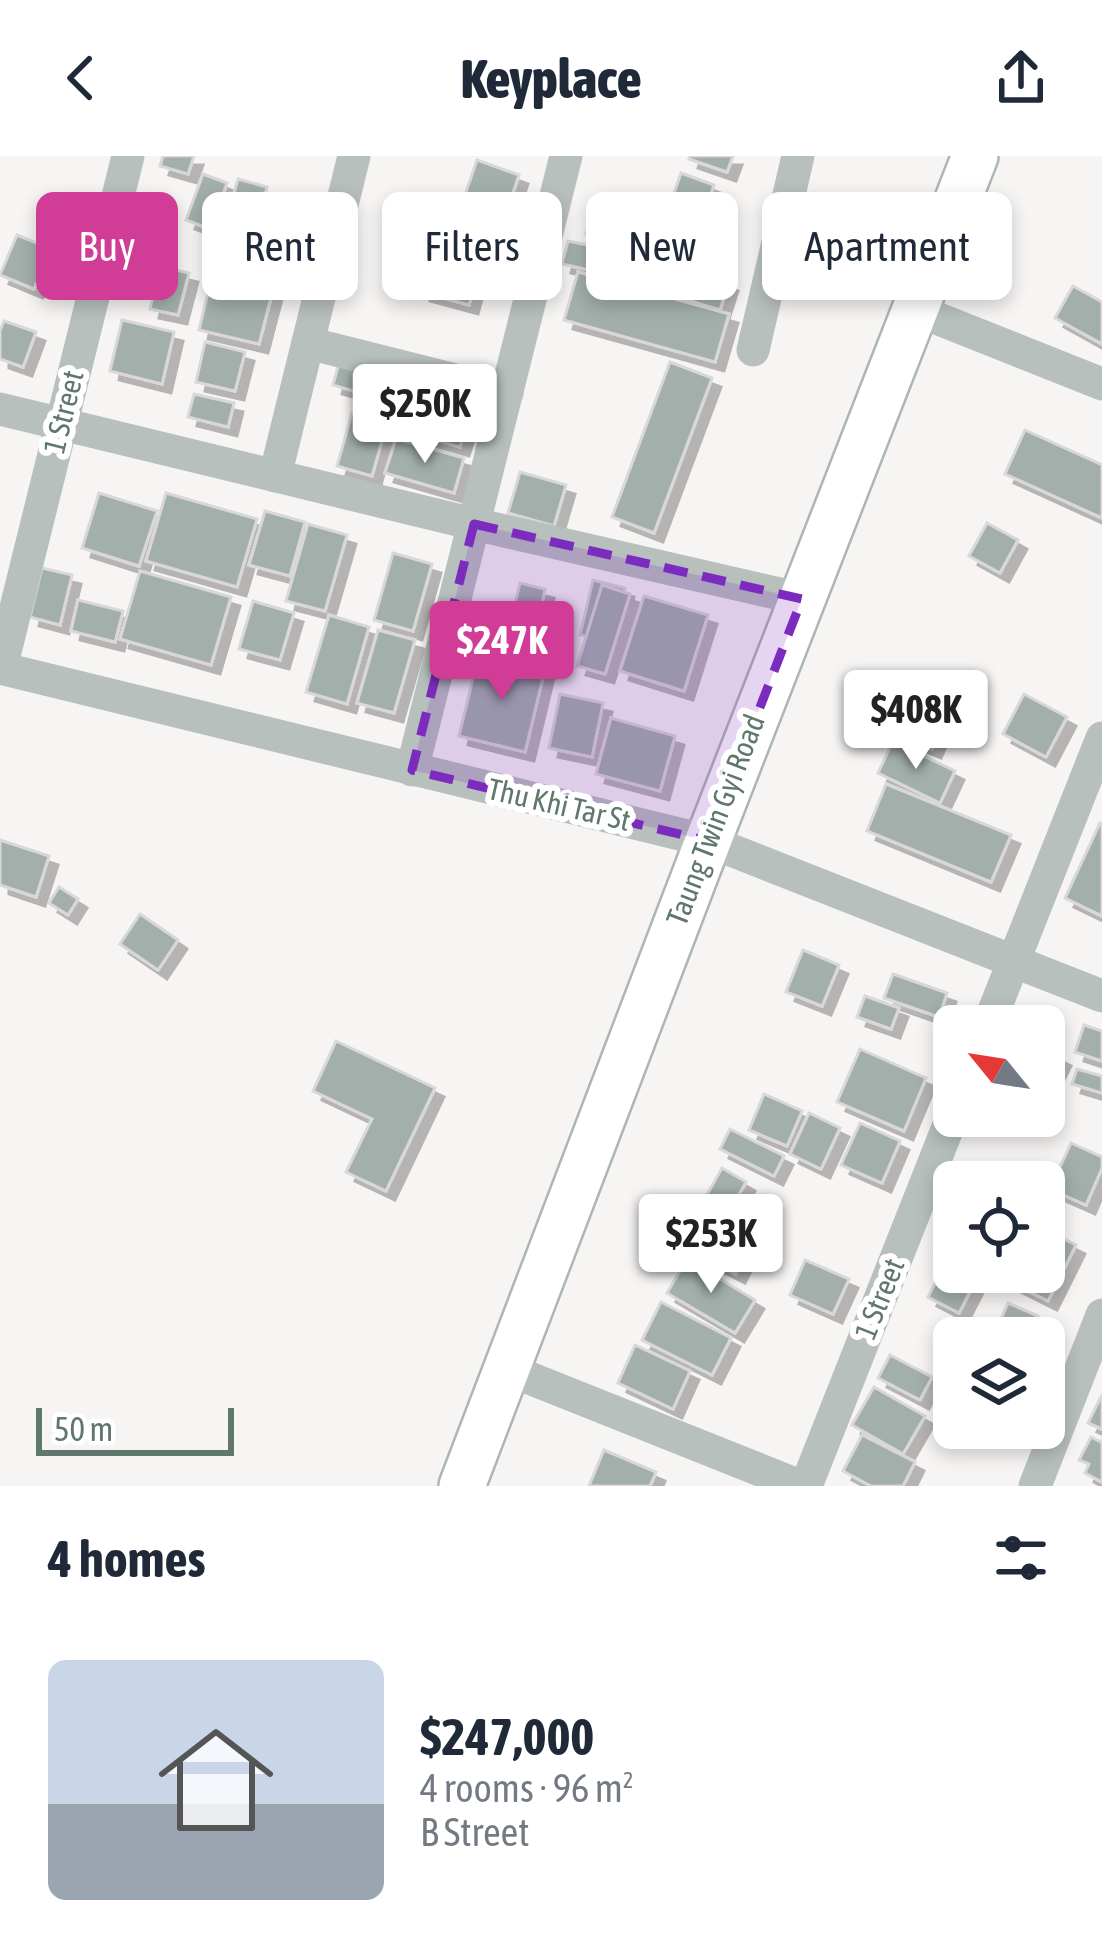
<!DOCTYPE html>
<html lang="en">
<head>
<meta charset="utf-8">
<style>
  :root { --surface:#fff; --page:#f6f6f7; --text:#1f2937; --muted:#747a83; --accent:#d03c96 }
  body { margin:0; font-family:"Asap Condensed",sans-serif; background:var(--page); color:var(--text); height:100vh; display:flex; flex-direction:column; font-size:45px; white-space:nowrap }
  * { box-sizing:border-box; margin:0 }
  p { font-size:39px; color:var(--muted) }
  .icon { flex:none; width:66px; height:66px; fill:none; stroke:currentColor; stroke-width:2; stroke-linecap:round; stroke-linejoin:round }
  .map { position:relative; height:1330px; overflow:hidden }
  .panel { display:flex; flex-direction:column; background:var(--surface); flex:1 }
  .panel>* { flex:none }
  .top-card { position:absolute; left:36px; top:36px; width:1032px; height:108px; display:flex; gap:24px }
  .needle { width:78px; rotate:300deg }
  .controls { position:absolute; left:933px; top:849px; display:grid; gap:24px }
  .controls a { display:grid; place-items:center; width:132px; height:132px; border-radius:18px; background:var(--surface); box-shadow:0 6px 18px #0003; font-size:60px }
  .scale { position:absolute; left:36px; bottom:30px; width:198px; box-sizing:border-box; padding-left:12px; border:6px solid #60776e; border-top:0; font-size:33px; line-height:42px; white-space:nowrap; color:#60776e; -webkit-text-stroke:9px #fff; paint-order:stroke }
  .price { position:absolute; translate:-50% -102px; padding:0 27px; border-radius:12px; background:#fff; color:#222; font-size:39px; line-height:78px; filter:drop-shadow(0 3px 6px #0008) }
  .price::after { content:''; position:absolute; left:50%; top:72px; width:36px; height:27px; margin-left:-18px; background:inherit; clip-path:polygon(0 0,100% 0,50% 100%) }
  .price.current { background:var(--accent); color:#fff }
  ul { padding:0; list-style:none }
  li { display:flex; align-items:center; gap:36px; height:300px; padding:0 48px }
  li span { display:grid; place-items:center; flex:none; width:336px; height:240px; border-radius:18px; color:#555 }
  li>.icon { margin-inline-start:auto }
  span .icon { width:144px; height:144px; fill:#fffc; stroke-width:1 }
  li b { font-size:51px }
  h2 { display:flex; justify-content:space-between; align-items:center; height:144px; padding:0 48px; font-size:51px }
  .chip { padding:0 42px; border-radius:18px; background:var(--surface); box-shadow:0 6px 18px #0003; font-size:42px; line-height:108px }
  .chip.current { background:var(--accent); color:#fff }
  header { display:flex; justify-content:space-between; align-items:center; height:156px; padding:0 48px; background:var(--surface); font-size:54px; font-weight:800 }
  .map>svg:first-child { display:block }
  .building { fill:#a2afaa; stroke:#d9d7d7; stroke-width:3; filter:url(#shadow) }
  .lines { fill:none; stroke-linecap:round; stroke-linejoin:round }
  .highway-casing { stroke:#aeb6b3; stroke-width:50 }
  .minor { stroke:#b8c0bd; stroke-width:33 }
  .highway { stroke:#fff; stroke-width:45 }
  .marked { fill:#7b2cbf; fill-opacity:0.2; stroke:#7b2cbf; stroke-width:9; stroke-dasharray:24 15; stroke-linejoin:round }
  .labels { text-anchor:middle; stroke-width:12; stroke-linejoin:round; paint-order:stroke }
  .street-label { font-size:30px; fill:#60776e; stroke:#fff }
</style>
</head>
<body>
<header><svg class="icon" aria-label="back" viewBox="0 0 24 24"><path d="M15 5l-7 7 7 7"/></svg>Keyplace<svg class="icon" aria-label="share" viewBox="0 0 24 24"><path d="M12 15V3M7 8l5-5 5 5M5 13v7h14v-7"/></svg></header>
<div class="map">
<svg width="1102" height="1330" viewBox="0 0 1102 1330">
  <defs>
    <filter id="shadow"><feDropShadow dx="9" dy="9" stdDeviation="0" flood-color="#0004"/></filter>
  </defs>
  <rect width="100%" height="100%" fill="#f7f5f4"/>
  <g class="building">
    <path d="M163,0H194L188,18L160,10Z"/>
    <path d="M690,0H733L727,16L689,3Z"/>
    <path d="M477,4L519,19L506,57L464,42Z"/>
    <path d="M681,17L714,29L689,100L656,89Z"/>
    <path d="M203,18L227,27L210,73L186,64Z"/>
    <path d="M238,23L267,31L246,106L217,98Z"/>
    <path d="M595,41L646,54L637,90L586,78Z"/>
    <path d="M403,52L428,59L410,121L385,115Z"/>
    <path d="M443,54L491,67L469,149L421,136Z"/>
    <path d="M17,79L52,93L34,133L0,119Z"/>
    <path d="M568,85L635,99L630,123L562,108Z"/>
    <path d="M651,102L729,126L720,154L642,130Z"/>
    <path d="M160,110L189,117L178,159L150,153Z"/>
    <path d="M578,116L729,158L715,206L564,164Z"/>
    <path d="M212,120L273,134L259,188L199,174Z"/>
    <path d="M1073,130L1102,146V188L1055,162Z"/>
    <path d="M122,164L174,176L162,228L110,215Z"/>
    <path d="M4,165L36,176L23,211L0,203V175Z"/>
    <path d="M205,186L245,196L235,235L196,226Z"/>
    <path d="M670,206L712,222L654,377L612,361Z"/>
    <path d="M339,207L363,213L357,236L333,229Z"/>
    <path d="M406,228L473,247L460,291L393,272Z"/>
    <path d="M194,238L234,247L228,271L188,261Z"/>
    <path d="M352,257L387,267L372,320L337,310Z"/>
    <path d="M1025,274L1102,309V362L1005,318Z"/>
    <path d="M396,283L464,302L454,337L385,317Z"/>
    <path d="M520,316L566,329L554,370L508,357Z"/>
    <path d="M99,337L157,355L139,410L82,392Z"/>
    <path d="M166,337L257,363L237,431L146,405Z"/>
    <path d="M265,355L305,366L290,420L249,409Z"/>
    <path d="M987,367L1018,384L1000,417L969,400Z"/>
    <path d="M308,368L347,379L325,455L286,445Z"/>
    <path d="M393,397L432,408L413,475L374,464Z"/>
    <path d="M42,412L72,419L60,469L30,461Z"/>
    <path d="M140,415L231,441L211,509L120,483Z"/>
    <path d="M593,424L625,432L612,487L580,479Z"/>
    <path d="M520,427L545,433L534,483L508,477Z"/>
    <path d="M602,429L630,438L605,518L577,510Z"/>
    <path d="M644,440L708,459L684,535L620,515Z"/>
    <path d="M78,444L123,455L115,486L71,475Z"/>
    <path d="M253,445L294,457L280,504L239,493Z"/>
    <path d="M329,459L369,471L347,548L306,536Z"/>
    <path d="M378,474L415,484L394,557L357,547Z"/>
    <path d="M479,498L545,513L525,596L459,580Z"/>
    <path d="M897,535L948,556L932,593L881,572Z"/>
    <path d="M560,538L603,547L592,601L549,592Z"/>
    <path d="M1024,538L1067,561L1046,601L1003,578Z"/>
    <path d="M611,562L675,580L660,635L596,618Z"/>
    <path d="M893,585L955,615L940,647L878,617Z"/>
    <path d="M886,628L1011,679L991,726L867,675Z"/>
    <path d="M1100,667L1102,668V760L1065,742Z"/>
    <path d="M0,684L49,700L36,741L0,729Z"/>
    <path d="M59,731L78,743L68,759L49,747Z"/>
    <path d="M140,758L178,784L158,814L120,788Z"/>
    <path d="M803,794L839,809L822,850L786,836Z"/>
    <path d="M893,818L947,837L939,861L884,842Z"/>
    <path d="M865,840L899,852L891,873L857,861Z"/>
    <path d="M1084,869L1102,875V905L1075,896Z"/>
    <path d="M336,885L435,932L386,1035L346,1016L372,963L313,935Z"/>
    <path d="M1044,892L1062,901L1049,927L1044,924Z"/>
    <path d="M860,893L926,922L904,975L837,946Z"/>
    <path d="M1077,913L1102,920V937L1072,928Z"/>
    <path d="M764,938L802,955L787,990L749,974Z"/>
    <path d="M809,957L840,972L821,1013L790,998Z"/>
    <path d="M860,967L900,985L882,1027L841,1009Z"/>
    <path d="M730,973L784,1000L774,1020L720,993Z"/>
    <path d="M1071,987L1102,1001V1012L1086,1049L1050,1033Z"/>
    <path d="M722,1012L746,1026L719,1073L695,1060Z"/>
    <path d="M949,1063L954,1065V1104L934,1094Z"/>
    <path d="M701,1070L748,1094L736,1118L688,1094Z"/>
    <path d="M1044,1073L1076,1089L1048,1145L1000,1121L1003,1116H1044Z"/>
    <path d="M687,1103L755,1144L735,1177L667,1137Z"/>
    <path d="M805,1104L849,1123L833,1158L790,1139Z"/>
    <path d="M945,1108L954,1113V1116L976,1124L959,1157L928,1141Z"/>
    <path d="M661,1146L731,1182L712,1219L642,1184Z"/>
    <path d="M1008,1147L1038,1160L1029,1182H993Z"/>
    <path d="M635,1189L690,1215L673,1253L618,1227Z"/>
    <path d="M890,1199L932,1221L920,1244L878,1222Z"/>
    <path d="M874,1231L925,1260L903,1298L852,1269Z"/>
    <path d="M1102,1239V1273L1088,1267Z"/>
    <path d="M862,1279L915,1306L903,1330H871L843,1315Z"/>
    <path d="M1091,1281L1101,1286L1102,1284V1326L1085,1317L1089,1308L1079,1304Z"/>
    <path d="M604,1294L656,1316L650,1330H589Z"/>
  </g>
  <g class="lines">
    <defs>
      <path id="highway" d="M462,1330L708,685L975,0"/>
    </defs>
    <use href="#highway" class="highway-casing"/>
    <g class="minor">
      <path d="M916,154L1102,228"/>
      <path d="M308,187L507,237"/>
      <path d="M753,194L798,0"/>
      <path d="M0,253L474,368L802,443"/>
      <path d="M275,320L354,0"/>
      <path d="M0,512L708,685L1102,840"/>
      <path d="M1,512L128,0"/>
      <path d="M412,614L566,0"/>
      <path d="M988,870L1102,582"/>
      <path d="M507,1213L800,1330"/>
      <path d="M806,1330L954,956"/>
      <path d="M1035,1330L1102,1159"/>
    </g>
    <use href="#highway" class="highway"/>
  </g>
  <path class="marked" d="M474,368L802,443L708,685L412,614Z"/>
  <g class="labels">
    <g class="street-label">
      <text transform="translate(64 256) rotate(-76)" y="10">1 Street</text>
      <text transform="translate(559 649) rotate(13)" y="10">Thu Khi Tar St</text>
      <text transform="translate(716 664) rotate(-69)" y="10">Taung Twin Gyi Road</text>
      <text transform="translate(880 1143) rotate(-68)" y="10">1 Street</text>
    </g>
  </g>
</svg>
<div class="controls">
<a><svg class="needle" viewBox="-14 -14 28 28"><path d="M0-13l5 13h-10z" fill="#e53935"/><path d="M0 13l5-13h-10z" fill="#747a83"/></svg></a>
<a><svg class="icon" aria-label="locate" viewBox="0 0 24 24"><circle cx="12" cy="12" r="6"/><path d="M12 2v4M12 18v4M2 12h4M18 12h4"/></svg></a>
<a><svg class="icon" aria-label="layers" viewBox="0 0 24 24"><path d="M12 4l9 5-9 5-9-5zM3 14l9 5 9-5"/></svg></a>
</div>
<div class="scale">50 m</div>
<b class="price" style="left:425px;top:310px">$250K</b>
<b class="price current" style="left:502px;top:547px">$247K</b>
<b class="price" style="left:916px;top:616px">$408K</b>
<b class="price" style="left:711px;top:1140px">$253K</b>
<div class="top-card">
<a class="chip current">Buy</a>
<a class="chip">Rent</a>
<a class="chip">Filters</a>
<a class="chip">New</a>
<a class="chip">Apartment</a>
</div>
</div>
<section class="panel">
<h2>4 homes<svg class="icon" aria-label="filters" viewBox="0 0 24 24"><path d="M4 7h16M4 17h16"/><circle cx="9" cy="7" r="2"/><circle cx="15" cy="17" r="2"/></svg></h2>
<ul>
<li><span style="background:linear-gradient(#c9d6e8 60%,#9aa5b1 0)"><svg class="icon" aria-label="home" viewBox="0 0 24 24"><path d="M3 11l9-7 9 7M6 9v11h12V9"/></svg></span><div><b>$247,000</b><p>4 rooms · 96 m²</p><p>B Street</p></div></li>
</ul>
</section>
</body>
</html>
